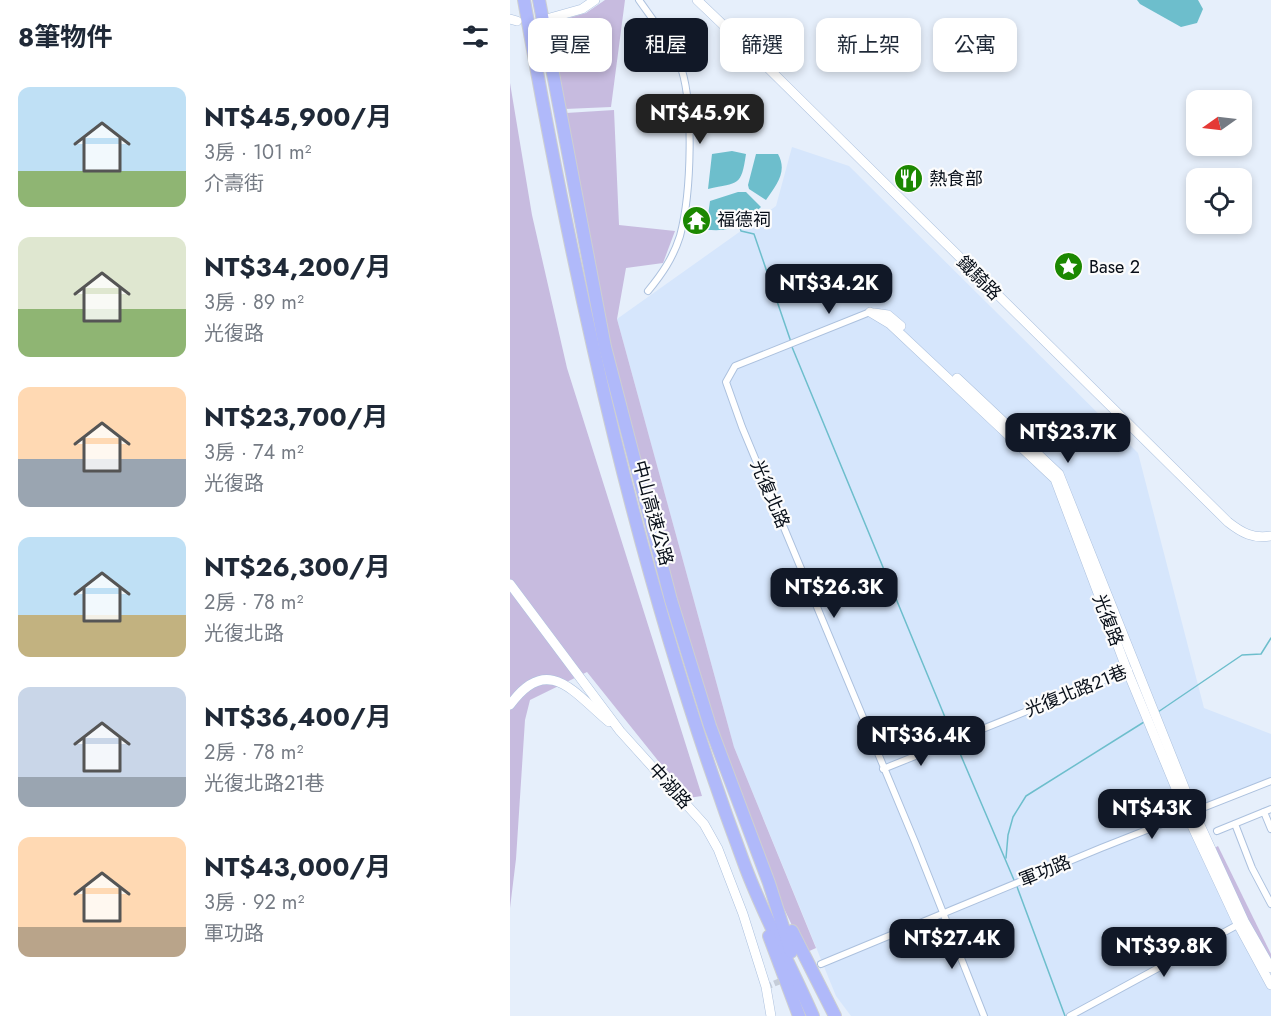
<!DOCTYPE html>
<html lang="zh-TW">
<head>
<meta charset="utf-8">
<style>
  :root { --surface:#fff; --page:#f6f6f7; --text:#1f2937; --muted:#747a83; --accent:#111827 }
  body { margin:0; font-family:Jost,"Noto Sans TC",sans-serif; background:var(--page); color:var(--text); height:100vh; display:flex; flex-direction:column; font-size:22px; white-space:nowrap }
  * { box-sizing:border-box; margin:0 }
  p { font-size:20px; color:var(--muted) }
  .icon { flex:none; width:33px; height:33px; fill:none; stroke:currentColor; stroke-width:2; stroke-linecap:round; stroke-linejoin:round }
  .map { position:relative; flex:1; overflow:hidden }
  .sheet { display:flex; flex-direction:column; background:var(--surface); width:510px }
  .sheet>* { flex:none }
  .top-card { position:absolute; left:18px; top:18px; width:570px; height:54px; display:flex; gap:12px }
  .needle { width:39px; rotate:256deg }
  .buttons { position:absolute; left:676px; top:90px; display:grid; gap:12px }
  .buttons a { display:grid; place-items:center; width:66px; height:66px; border-radius:12px; background:var(--surface); box-shadow:0 3px 9px #0003; font-size:30px }
  .price { position:absolute; translate:-50% -51px; padding:0 14px; border-radius:12px; background:var(--accent); color:#fff; font-size:20px; line-height:39px; filter:drop-shadow(0 2px 3px #0008) }
  .price::after { content:''; position:absolute; left:50%; top:36px; width:18px; height:14px; margin-left:-9px; background:inherit; clip-path:polygon(0 0,100% 0,50% 100%) }
  .price.active { background:#222; color:#fff }
  ul { padding:0; list-style:none }
  li { display:flex; align-items:center; gap:18px; height:150px; padding:0 18px }
  li span { display:grid; place-items:center; flex:none; width:168px; height:120px; border-radius:12px; color:#555 }
  li>.icon { margin-inline-start:auto }
  span .icon { width:72px; height:72px; fill:#fffc; stroke-width:1 }
  li b { font-size:26px }
  h2 { display:flex; justify-content:space-between; align-items:center; height:72px; padding:0 18px; font-size:26px }
  .pill { padding:0 21px; border-radius:12px; background:var(--surface); box-shadow:0 3px 9px #0003; font-size:21px; line-height:54px }
  .pill.active { background:var(--accent); color:#fff }
  main { display:flex; flex:1; min-height:0 }
  .map>svg:first-child { display:block }
  .built { fill:#d6e6fc }
  .green { fill:#c7bbdf }
  .water { fill:#6dbecc }
  .lines { fill:none; stroke-linecap:round; stroke-linejoin:round }
  .stream { stroke:#6dbecc; stroke-width:1.5 }
  .street-tunnel { stroke:#c5cdd9; stroke-width:6; stroke-dasharray:6 3; stroke-linecap:butt }
  .street-casing { stroke:#acc1de; stroke-width:8 }
  .secondary-casing { stroke:#acc1de; stroke-width:10 }
  .highway-casing { stroke:#cdcfd1; stroke-width:14 }
  .street { stroke:#fff; stroke-width:6 }
  .secondary { stroke:#fff; stroke-width:9 }
  .highway { stroke:#b0b9fa; stroke-width:12 }
  .labels { text-anchor:middle; stroke-width:4.5; stroke-linejoin:round; paint-order:stroke }
  .poi-label { font-size:18px; fill:#070e18; stroke:#fcfcfc; text-anchor:start }
  .street-label { font-size:18px; fill:#070e18; stroke:#fcfcfc }
</style>
</head>
<body>
<main>
<section class="sheet">
<h2>8筆物件<svg class="icon" aria-label="filters" viewBox="0 0 24 24"><path d="M4 7h16M4 17h16"/><circle cx="9" cy="7" r="2"/><circle cx="15" cy="17" r="2"/></svg></h2>
<ul>
<li><span style="background:linear-gradient(#bfe0f5 70%,#8fb573 0)"><svg class="icon" aria-label="home" viewBox="0 0 24 24"><path d="M3 11l9-7 9 7M6 9v11h12V9"/></svg></span><div><b>NT$45,900/月</b><p>3房 · 101 m²</p><p>介壽街</p></div></li>
<li><span style="background:linear-gradient(#dfe7d0 60%,#8fb573 0)"><svg class="icon" aria-label="home" viewBox="0 0 24 24"><path d="M3 11l9-7 9 7M6 9v11h12V9"/></svg></span><div><b>NT$34,200/月</b><p>3房 · 89 m²</p><p>光復路</p></div></li>
<li><span style="background:linear-gradient(#ffd9b3 60%,#9aa5b1 0)"><svg class="icon" aria-label="home" viewBox="0 0 24 24"><path d="M3 11l9-7 9 7M6 9v11h12V9"/></svg></span><div><b>NT$23,700/月</b><p>3房 · 74 m²</p><p>光復路</p></div></li>
<li><span style="background:linear-gradient(#bfe0f5 65%,#c2b280 0)"><svg class="icon" aria-label="home" viewBox="0 0 24 24"><path d="M3 11l9-7 9 7M6 9v11h12V9"/></svg></span><div><b>NT$26,300/月</b><p>2房 · 78 m²</p><p>光復北路</p></div></li>
<li><span style="background:linear-gradient(#c9d6e8 75%,#9aa5b1 0)"><svg class="icon" aria-label="home" viewBox="0 0 24 24"><path d="M3 11l9-7 9 7M6 9v11h12V9"/></svg></span><div><b>NT$36,400/月</b><p>2房 · 78 m²</p><p>光復北路21巷</p></div></li>
<li><span style="background:linear-gradient(#ffd9b3 75%,#b9a48a 0)"><svg class="icon" aria-label="home" viewBox="0 0 24 24"><path d="M3 11l9-7 9 7M6 9v11h12V9"/></svg></span><div><b>NT$43,000/月</b><p>3房 · 92 m²</p><p>軍功路</p></div></li>
</ul>
</section>
<div class="map">
<svg width="761" height="1016" viewBox="0 0 761 1016">
  <rect width="100%" height="100%" fill="#e6effb"/>
  <path class="built" d="M282,147L339,166L628,453L694,708L761,734V783L681,815L761,982V1016H341L326,996L224,747L107,319L266,206Z"/>
  <g class="green">
    <path d="M95,0H115L101,107L55,109L42,23L76,13Z"/>
    <path d="M0,83L22,215L57,368L192,796L178,798L77,672L20,700L15,720L6,859L0,908Z"/>
    <path d="M104,110L109,225L165,231L153,263L116,268L107,319L224,747L306,948L295,953L247,851L200,724L139,498L93,319L56,113Z"/>
    <path d="M708,846L761,954V966L703,849Z"/>
  </g>
  <g class="water">
    <path d="M627,0H688L693,9L687,23L671,27L630,4Z"/>
    <path d="M222,151L236,154C231,187 229,182 198,189L202,154Z"/>
    <path d="M246,154H268C278,172 266,185 256,200L239,189L238,185Z"/>
    <path d="M228,192H236L251,207L231,225L228,222C220,232 208,230 196,230L200,201Z"/>
  </g>
  <g class="lines">
    <g class="stream">
      <path d="M228,222L231,231L244,234L281,342"/>
      <path d="M282,347L444,739"/>
      <path d="M648,712L732,655L751,654L761,638"/>
      <path d="M446,744L504,880"/>
      <path d="M496,858L498,835L503,817L516,796L634,722"/>
      <path d="M506,884L555,1016"/>
    </g>
    <path class="street-tunnel" d="M256,987L275,979"/>
    <defs>
      <g id="street">
        <path d="M129,0C143,20 159,40 169,62C185,101 181,195 170,236C163,258 152,274 138,291"/>
        <path d="M360,312L225,366L216,382L232,427L405,842L474,1016"/>
        <path d="M373,769L619,670"/>
        <path d="M754,812L761,829"/>
        <path d="M725,824L742,868L761,904"/>
        <path d="M707,831L761,809"/>
        <path d="M311,964L591,848L761,781"/>
        <path d="M560,1016L731,923"/>
      </g>
      <g id="secondary">
        <path d="M187,0L254,64L718,522C732,533 743,539 761,536"/>
        <path d="M40,18L72,9L85,0"/>
        <path d="M0,19L7,21"/>
        <path d="M360,312L380,324L545,479L617,670L677,815L728,924L761,985"/>
        <path d="M364,313L378,315L391,326"/>
        <path d="M447,378L549,474L684,812L734,921L761,968"/>
        <path d="M0,584L110,731L194,824L208,849L233,914L256,987L261,1016"/>
        <path d="M0,705C38,652 65,694 99,722"/>
      </g>
      <g id="highway">
        <path d="M14,0C66,293 130,587 235,866C254,917 281,966 303,1016"/>
        <path d="M29,0L95,347L161,600L200,726L259,883L281,952"/>
        <path d="M282,931L325,1016"/>
        <path d="M259,936L289,1016"/>
      </g>
    </defs>
    <use href="#street" class="street-casing"/>
    <use href="#secondary" class="secondary-casing"/>
    <use href="#highway" class="highway-casing"/>
    <use href="#street" class="street"/>
    <use href="#secondary" class="secondary"/>
    <use href="#highway" class="highway"/>
  </g>
  <defs>
    <symbol id="restaurant-disc" viewBox="-11 -11 22 22"><circle r="9.5" fill="#1c8801" stroke="#fcfcfc"/><path d="M-5-6h1v4h1v-4h1v4h1v-4h1v5L-1.5 .5V6h-2V.5L-5-1ZM5-6V6H3V1.5H1.5Q1.5-4 5-6Z" fill="#fff"/></symbol>
    <symbol id="temple-disc" viewBox="-11 -11 22 22"><circle r="9.5" fill="#1c8801" stroke="#fcfcfc"/><path d="M0-6L5-2H3V0L6.5 2.5H4V6H1.5V3h-3V6H-4V2.5H-6.5L-3 0V-2H-5Z" fill="#fff"/></symbol>
    <symbol id="sight-disc" viewBox="-11 -11 22 22"><circle r="9.5" fill="#1c8801" stroke="#fcfcfc"/><path d="M0-6L1.8-2.2L6-1.7L2.9 1.2L3.7 5.4L0 3.3L-3.7 5.4L-2.9 1.2L-6-1.7L-1.8-2.2Z" fill="#fff"/></symbol>
  </defs>
  <g fill-rule="evenodd">
    <use href="#restaurant-disc" x="382" y="162" width="33" height="33"/>
    <use href="#temple-disc" x="170" y="204" width="33" height="33"/>
    <use href="#sight-disc" x="542" y="250" width="33" height="33"/>
  </g>
  <g class="labels">
    <g class="poi-label">
      <text x="419" y="185">熱食部</text>
      <text x="207" y="226">福德祠</text>
      <text x="579" y="273">Base 2</text>
    </g>
    <g class="street-label">
      <text transform="translate(469 278) rotate(45)" y="6">鐵騎路</text>
      <text transform="translate(260 494) rotate(67)" y="6">光復北路</text>
      <text transform="translate(143 513) rotate(75)" y="6">中山高速公路</text>
      <text transform="translate(598 620) rotate(69)" y="6">光復路</text>
      <text transform="translate(566 691) rotate(-22)" y="6">光復北路21巷</text>
      <text transform="translate(160 786) rotate(48)" y="6">中湖路</text>
      <text transform="translate(535 871) rotate(-22)" y="6">軍功路</text>
    </g>
  </g>
</svg>
<div class="buttons">
<a><svg class="needle" viewBox="-14 -14 28 28"><path d="M0-13l5 13h-10z" fill="#e53935"/><path d="M0 13l5-13h-10z" fill="#747a83"/></svg></a>
<a><svg class="icon" aria-label="locate" viewBox="0 0 24 24"><circle cx="12" cy="12" r="6"/><path d="M12 2v4M12 18v4M2 12h4M18 12h4"/></svg></a>
</div>
<b class="price active" style="left:190px;top:145px">NT$45.9K</b>
<b class="price" style="left:319px;top:315px">NT$34.2K</b>
<b class="price" style="left:558px;top:464px">NT$23.7K</b>
<b class="price" style="left:324px;top:619px">NT$26.3K</b>
<b class="price" style="left:411px;top:767px">NT$36.4K</b>
<b class="price" style="left:642px;top:840px">NT$43K</b>
<b class="price" style="left:442px;top:970px">NT$27.4K</b>
<b class="price" style="left:654px;top:978px">NT$39.8K</b>
<div class="top-card">
<a class="pill">買屋</a>
<a class="pill active">租屋</a>
<a class="pill">篩選</a>
<a class="pill">新上架</a>
<a class="pill">公寓</a>
</div>
</div>
</main>
</body>
</html>
